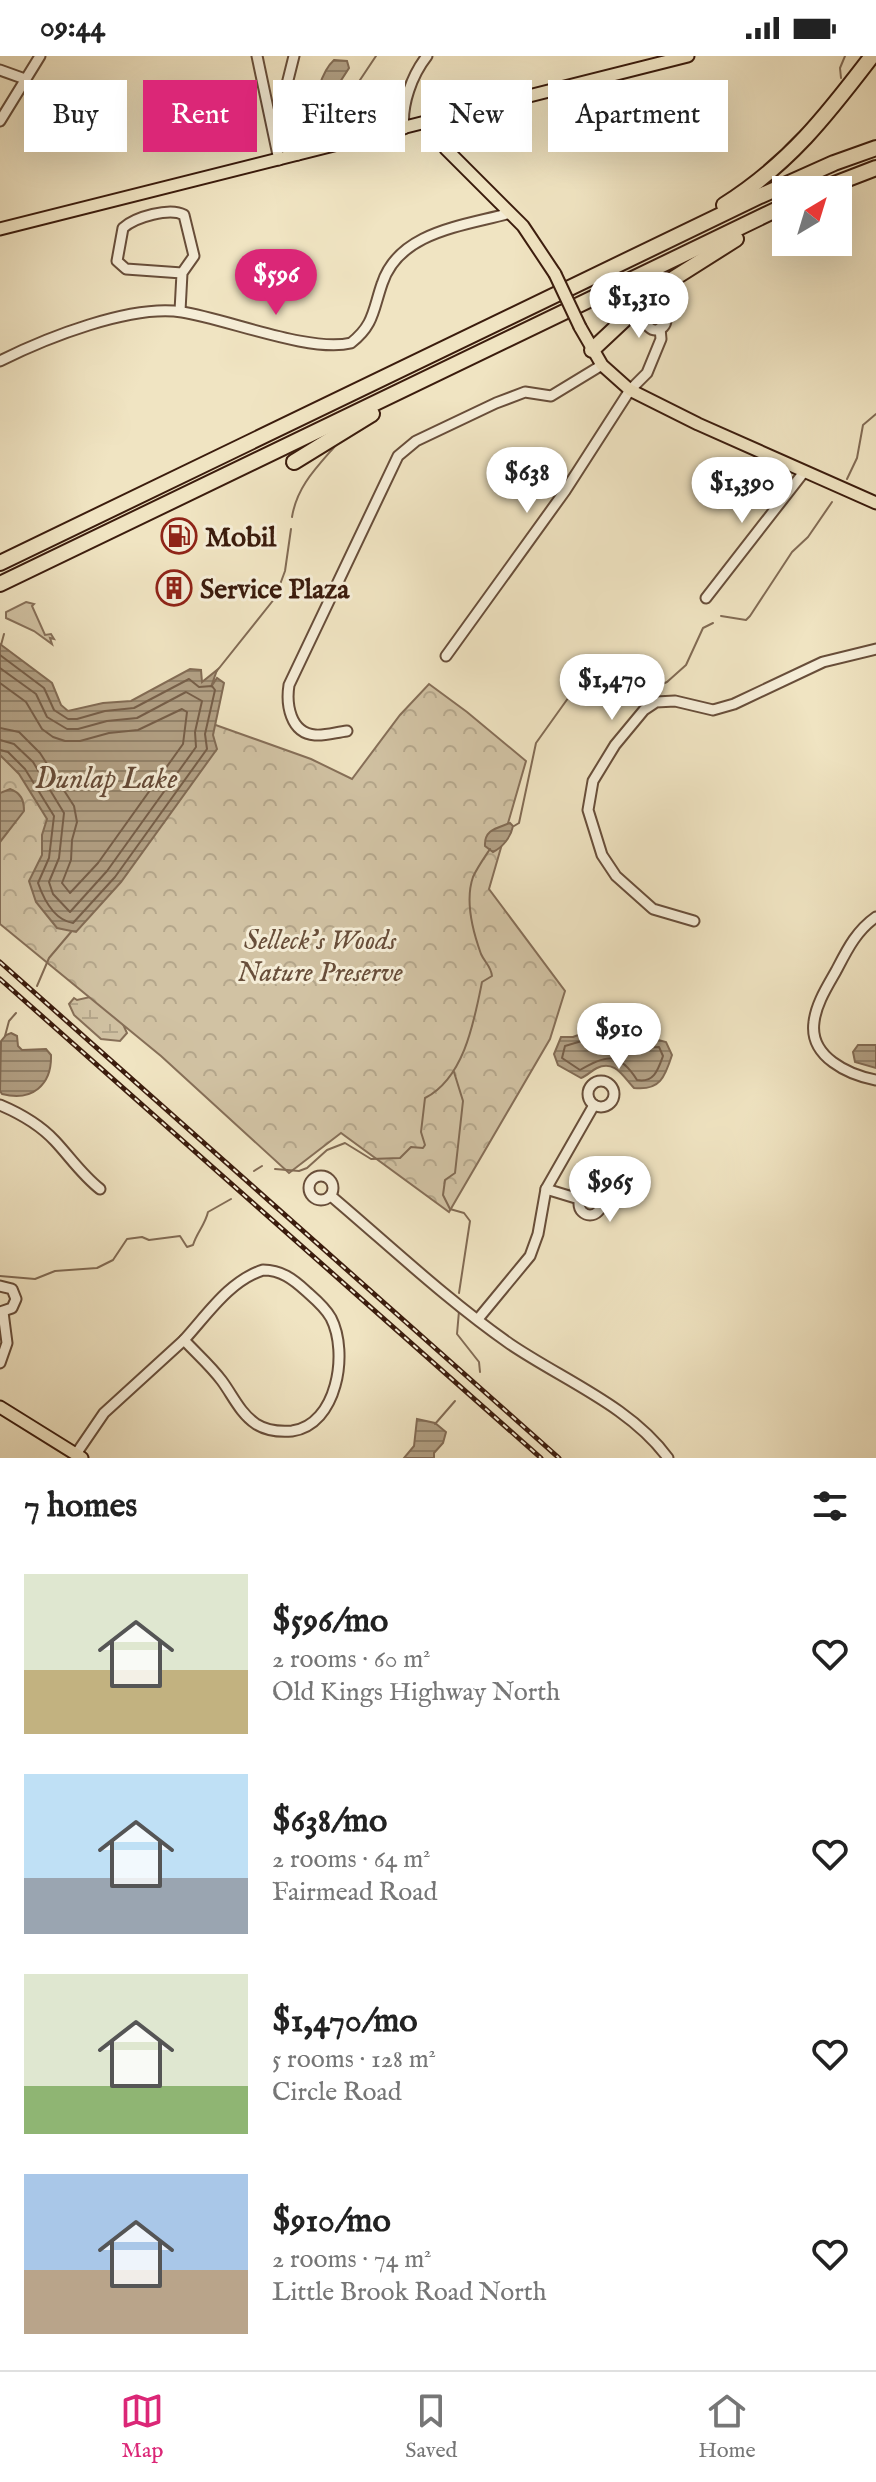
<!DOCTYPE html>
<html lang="en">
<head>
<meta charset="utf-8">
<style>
  :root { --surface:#fff; --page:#f6f6f6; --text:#222; --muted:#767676; --line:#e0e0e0; --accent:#db2777 }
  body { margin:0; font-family:"IM FELL English",serif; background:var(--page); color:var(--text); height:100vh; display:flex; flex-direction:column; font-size:30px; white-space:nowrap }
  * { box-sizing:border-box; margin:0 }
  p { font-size:26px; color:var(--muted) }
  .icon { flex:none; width:44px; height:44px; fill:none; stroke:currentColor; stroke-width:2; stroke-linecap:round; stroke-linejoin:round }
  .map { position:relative; height:1402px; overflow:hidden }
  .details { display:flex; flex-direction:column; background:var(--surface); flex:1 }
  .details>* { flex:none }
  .top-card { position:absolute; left:24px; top:24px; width:828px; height:72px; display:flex; gap:16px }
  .needle { width:52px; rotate:38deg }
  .controls { position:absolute; left:772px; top:120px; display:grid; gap:16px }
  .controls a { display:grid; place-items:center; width:80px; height:80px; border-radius:0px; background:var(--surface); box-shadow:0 8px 32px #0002; font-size:40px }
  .price { position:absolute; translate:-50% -68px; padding:0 18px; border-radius:28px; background:#fff; color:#222; font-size:26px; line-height:52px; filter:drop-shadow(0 2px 4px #0008) }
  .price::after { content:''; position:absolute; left:50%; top:48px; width:24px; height:18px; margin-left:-12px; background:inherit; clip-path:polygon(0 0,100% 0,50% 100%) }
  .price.selected { background:var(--accent); color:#fff }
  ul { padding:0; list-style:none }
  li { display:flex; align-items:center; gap:24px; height:200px; padding:0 24px }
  li span { display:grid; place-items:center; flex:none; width:224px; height:160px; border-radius:0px; color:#555 }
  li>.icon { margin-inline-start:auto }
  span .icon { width:96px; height:96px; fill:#fffc; stroke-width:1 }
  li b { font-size:34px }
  h2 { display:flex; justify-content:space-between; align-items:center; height:96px; padding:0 24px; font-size:34px }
  .tag { padding:0 28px; border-radius:0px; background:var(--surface); box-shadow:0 8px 32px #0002; font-size:28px; line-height:72px }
  .tag.selected { background:var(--accent); color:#fff }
  .status { display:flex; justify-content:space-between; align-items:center; height:56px; padding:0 40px; background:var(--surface); direction:ltr }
  .status svg { height:22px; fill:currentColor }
  .tabs { display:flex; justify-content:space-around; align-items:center; height:112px; border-top:2px solid var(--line); background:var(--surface); font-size:22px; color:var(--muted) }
  .tabs a { display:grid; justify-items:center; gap:4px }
  .tabs .selected { color:var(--accent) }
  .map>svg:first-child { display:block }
  .grass { fill:#d1c2a3; stroke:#866f58; stroke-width:2 }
  .wetland { fill:url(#wetland-marsh); stroke:#866f58; stroke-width:2 }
  .park { fill:url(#park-crowns); stroke:#866f58; stroke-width:2 }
  .water { fill:url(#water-rules); stroke:#826b54; stroke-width:2 }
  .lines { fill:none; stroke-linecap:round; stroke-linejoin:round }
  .shore { stroke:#765e48; stroke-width:2 }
  .stream { stroke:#826b54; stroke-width:2 }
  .minor-casing { stroke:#684e3a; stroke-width:13 }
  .major-casing { stroke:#3b1c0d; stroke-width:15 }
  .highway-casing { stroke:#3b1c0d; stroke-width:18 }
  .minor { stroke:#f5edd7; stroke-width:9 }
  .major { stroke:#f0e4c2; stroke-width:11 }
  .highway { stroke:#f0e4c2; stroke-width:14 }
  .rail-casing { stroke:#3b1c0d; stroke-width:5 }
  .rail { stroke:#f5edd7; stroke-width:2; stroke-dasharray:6; stroke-linecap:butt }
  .major-bridge-casing { stroke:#3b1c0d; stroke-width:15; stroke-linecap:butt }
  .major-bridge { stroke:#f0e4c2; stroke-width:11 }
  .labels { text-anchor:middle; stroke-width:6; stroke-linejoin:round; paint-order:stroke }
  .poi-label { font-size:28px; font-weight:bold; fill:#3b1c0d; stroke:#f5edd7; text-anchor:start }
  .park-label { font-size:28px; font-style:italic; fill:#684e3a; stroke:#f5edd7 }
  .water-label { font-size:30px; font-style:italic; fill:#654a37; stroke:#f5edd7 }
</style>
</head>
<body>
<div class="status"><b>09:44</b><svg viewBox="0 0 49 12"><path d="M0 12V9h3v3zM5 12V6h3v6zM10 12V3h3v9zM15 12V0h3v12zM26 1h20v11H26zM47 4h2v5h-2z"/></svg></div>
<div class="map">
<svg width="876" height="1402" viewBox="0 0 876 1402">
  <defs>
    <pattern id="wetland-marsh" width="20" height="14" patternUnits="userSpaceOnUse" patternTransform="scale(2)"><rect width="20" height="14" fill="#d1c2a3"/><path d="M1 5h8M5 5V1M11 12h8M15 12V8" fill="none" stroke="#b4a68b"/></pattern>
    <pattern id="park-crowns" width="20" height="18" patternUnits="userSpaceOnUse" patternTransform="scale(2)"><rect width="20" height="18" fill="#d1c2a3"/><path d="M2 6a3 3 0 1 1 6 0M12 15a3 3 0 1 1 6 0" fill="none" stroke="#b4a68b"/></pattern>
    <pattern id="water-rules" width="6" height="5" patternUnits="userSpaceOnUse" patternTransform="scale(2)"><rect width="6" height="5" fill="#b2a084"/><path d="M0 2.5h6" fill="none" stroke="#92826a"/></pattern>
  </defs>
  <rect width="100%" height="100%" fill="#f0e4c2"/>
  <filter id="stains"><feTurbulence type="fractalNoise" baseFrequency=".0025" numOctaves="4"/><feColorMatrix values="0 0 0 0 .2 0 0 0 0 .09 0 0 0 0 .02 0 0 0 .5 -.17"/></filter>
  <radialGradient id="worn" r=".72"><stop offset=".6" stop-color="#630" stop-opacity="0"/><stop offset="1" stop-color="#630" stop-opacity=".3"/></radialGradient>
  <path class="grass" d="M26,546L34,548L32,550L45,579L51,578L54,583L50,582L52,588L34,575L6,562V556Z"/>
  <path class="wetland" d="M99,939L122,966L127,977L120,985L101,983L74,959L69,948L74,942L77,944Z"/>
  <path class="park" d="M429,628L467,656L526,705L489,833L565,935L550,983L449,1156L341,1077L289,1117L161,1000L0,868V681L182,657L311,703L352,723L400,659Z"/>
  <g class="water">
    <path d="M334,4L347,5L349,12L318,60C312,45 322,15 334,4Z"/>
    <path d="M0,588L52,627L61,649L68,655L103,647L131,645L190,613L201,614L202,626L217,614L211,631L217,622L224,627L213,679L217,693L121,826L76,876L57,872L36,846L29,825L42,799V779L47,763L19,718L0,699Z"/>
    <path d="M10,733C21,737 24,744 24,755L0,786V737Z"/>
    <path d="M510,767L513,770C511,781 503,791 493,796L485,790C484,773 498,772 510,767Z"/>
    <path d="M594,973L625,985L651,982L666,986L672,999C665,1021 660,1035 634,1032C624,1022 615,1003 597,1012C591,1015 587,1020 581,1022L558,1009L554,998L561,981H573Z"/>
    <path d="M11,977L17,980L18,990L22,994L46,993L51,999C52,1029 32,1046 2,1038L0,1035L1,985L6,979Z"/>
    <path d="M858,989H876V1012L855,1006L853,996Z"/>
    <path d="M417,1363L435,1367L446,1376L443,1387L434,1397V1402H404L414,1390Z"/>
  </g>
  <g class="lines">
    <g class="shore">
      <path d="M0,599L44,632L54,654L68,663H77L105,655L134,652L189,623L199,631L212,630L215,634L205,678L207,693L115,821L73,867C54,864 44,844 38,827L49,802L54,760L25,713L8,696L0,694"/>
      <path d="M0,612L36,638L47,661L67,673H78L107,665L137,662L186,636L202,645L195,676L196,691L107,815L70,856L53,838L49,826L59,802L64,757L33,706L14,688L0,684"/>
      <path d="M0,627L26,646L42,673L53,681L65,685H80L109,677L138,674L182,653L187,656L183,688L98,807L70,837L62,827L71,804L72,784L77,766L74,750L40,697L19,676L0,672"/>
      <path d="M595,981L624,993L659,991L663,1000C658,1014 654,1027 637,1024C619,995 605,999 580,1014L562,1002L565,990Z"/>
    </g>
    <g class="stream">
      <path d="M841,22L840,12L845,0"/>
      <path d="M328,72L376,0"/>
      <path d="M847,423L857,402L863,369L876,358"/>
      <path d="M292,461C297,430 317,411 336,389"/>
      <path d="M721,560L746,564L750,560L792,496L808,481L832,446"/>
      <path d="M1,589L4,578"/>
      <path d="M216,616L275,542L285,515L291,473"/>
      <path d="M514,770L519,767L536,687L576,631L594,600L617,614H629L645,626L658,630L667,626L686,609L703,572L713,567"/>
      <path d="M37,930L49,902L71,876"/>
      <path d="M5,980L9,965L16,957"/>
      <path d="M454,1016L463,1045L455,1117L445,1124L443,1139L450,1153L464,1157L470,1165L459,1237"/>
      <path d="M275,1113L299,1115L307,1112L327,1094L345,1087L371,1103L400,1102L411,1091L423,1092L425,1089L421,1076L425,1042C464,1022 474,966 482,926L492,920C491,910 485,907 481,898C473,876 465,844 473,821C477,812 484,802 490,793"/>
      <path d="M254,1115L262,1110"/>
      <path d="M0,1220L35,1223L55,1215L97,1212L113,1204L127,1183L142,1181L149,1184L180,1180L187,1191L193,1189C197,1176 205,1169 208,1156L231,1143"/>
      <path d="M459,1255L457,1278L479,1306L480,1316"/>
      <path d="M435,1368L455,1345"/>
    </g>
    <defs>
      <g id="minor">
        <path d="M257,0L279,104"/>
        <path d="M294,0L284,40L298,99"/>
        <path d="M0,14L25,23"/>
        <path d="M0,65L40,0"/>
        <path d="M404,73C401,49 412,19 427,0"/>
        <circle cx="656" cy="264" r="10"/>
        <path d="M180,255L182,217L194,200L184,159C170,151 135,161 123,172L117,205L126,213L182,217"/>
        <path d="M0,305C46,282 131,248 182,256C227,263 310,297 351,287C374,269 373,254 382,228C399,175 464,170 510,157"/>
        <path d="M706,542L804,416"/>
        <path d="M446,600L565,435L630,334L647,317L661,283L660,272"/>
        <path d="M347,675C337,676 325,680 315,679C290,677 286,648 289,629L398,400L416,385L496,347L525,336L551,340L602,309"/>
        <path d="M876,861C856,875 847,894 836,915C827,931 816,948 814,966C809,1001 849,1019 876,1024"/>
        <path d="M694,865L653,853L616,820L602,799L588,754L593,725L615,689L644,654L656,646L675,645L713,654L734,648L823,606L876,593"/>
        <circle cx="601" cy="1038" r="13"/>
        <path d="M0,1049C19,1057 41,1070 55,1085C70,1101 82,1119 100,1133"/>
        <circle cx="321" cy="1132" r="12"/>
        <path d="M546,1133L579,1143"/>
        <circle cx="590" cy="1148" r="11"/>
        <path d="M331,1140C390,1190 447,1244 510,1288C563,1324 630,1350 668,1402"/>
        <path d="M263,1214C281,1214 293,1223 306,1235C315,1243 325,1251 331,1262C349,1297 337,1369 292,1375C279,1376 267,1375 256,1368C240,1357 233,1340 222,1325C211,1310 196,1297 184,1284C207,1259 229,1225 263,1214Z"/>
        <path d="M0,1230L12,1233L16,1243L12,1252L0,1256"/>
        <path d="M478,1263L530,1200L538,1178L546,1133L594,1049"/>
        <path d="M0,1307L7,1287L3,1256"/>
        <path d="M76,1398L104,1357L184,1284"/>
      </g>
      <g id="major">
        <path d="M434,66L446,93L523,170L555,218"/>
        <path d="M0,173L688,0"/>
        <path d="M580,271L602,309L630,334L698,368L876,447"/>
        <path d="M0,1351L82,1402"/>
      </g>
      <g id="highway">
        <path d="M819,134L876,112"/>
        <path d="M724,149C789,108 827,59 872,0"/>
        <path d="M592,294L657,233L736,183"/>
        <path d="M294,406L372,358"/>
        <path d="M0,507L760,140L834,107L876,92"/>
        <path d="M0,528L786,149"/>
      </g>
    </defs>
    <use href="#minor" class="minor-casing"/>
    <use href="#major" class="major-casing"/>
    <use href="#highway" class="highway-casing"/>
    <use href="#minor" class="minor"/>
    <use href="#major" class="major"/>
    <use href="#highway" class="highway"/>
    <defs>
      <g id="rail">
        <path d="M0,906L559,1402"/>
        <path d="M0,923L541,1402"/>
      </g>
    </defs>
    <use href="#rail" class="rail-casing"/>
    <use href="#rail" class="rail"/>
    <defs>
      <path id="major-bridge" d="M555,218L580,271"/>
    </defs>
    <use href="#major-bridge" class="major-bridge-casing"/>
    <use href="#major-bridge" class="major-bridge"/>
  </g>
  <defs>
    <symbol id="fuel-ring" viewBox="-11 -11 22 22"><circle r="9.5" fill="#f5edd7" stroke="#8f2418" stroke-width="1.5"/><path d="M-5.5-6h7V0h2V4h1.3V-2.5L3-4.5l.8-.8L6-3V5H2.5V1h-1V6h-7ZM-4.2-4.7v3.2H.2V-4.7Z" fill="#8f2418"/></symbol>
    <symbol id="building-ring" viewBox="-11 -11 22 22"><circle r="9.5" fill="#f5edd7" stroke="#8f2418" stroke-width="1.5"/><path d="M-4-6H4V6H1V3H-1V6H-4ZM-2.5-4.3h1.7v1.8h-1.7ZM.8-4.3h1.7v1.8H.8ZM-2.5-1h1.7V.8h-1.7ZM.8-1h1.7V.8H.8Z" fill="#8f2418"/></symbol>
  </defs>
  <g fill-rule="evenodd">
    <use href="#fuel-ring" x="159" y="460" width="40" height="40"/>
    <use href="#building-ring" x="154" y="512" width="40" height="40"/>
  </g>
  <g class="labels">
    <g class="poi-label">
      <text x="205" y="490">Mobil</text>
      <text x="200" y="542">Service Plaza</text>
    </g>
    <g class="park-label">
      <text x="320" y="893">Selleck's Woods<tspan x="320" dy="32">Nature Preserve</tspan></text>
    </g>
    <g class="water-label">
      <text x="106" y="732">Dunlap Lake</text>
    </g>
  </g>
  <rect width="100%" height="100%" filter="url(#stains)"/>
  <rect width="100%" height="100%" fill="url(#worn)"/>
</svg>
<div class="controls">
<a><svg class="needle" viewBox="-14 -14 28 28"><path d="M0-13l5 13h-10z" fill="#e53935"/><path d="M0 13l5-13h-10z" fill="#767676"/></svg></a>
</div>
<b class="price selected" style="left:276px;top:261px">$596</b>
<b class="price" style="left:639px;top:284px">$1,310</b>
<b class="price" style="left:527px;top:459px">$638</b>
<b class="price" style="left:742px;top:469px">$1,390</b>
<b class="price" style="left:612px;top:666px">$1,470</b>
<b class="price" style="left:619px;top:1015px">$910</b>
<b class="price" style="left:610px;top:1168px">$965</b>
<div class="top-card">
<a class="tag">Buy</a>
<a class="tag selected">Rent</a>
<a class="tag">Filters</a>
<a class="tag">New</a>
<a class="tag">Apartment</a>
</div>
</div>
<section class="details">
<h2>7 homes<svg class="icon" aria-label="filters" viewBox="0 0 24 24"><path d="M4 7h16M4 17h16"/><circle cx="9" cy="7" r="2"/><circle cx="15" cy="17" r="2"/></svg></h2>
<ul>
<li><span style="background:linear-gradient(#dfe7d0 60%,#c2b280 0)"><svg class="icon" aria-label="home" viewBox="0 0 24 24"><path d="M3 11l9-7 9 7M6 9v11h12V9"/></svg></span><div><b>$596/mo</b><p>2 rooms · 60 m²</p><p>Old Kings Highway North</p></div><svg class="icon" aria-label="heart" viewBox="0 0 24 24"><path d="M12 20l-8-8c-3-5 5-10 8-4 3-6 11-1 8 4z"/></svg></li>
<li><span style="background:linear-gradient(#bfe0f5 65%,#9aa5b1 0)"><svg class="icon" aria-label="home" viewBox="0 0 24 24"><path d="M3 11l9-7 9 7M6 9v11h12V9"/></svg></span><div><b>$638/mo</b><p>2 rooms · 64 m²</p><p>Fairmead Road</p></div><svg class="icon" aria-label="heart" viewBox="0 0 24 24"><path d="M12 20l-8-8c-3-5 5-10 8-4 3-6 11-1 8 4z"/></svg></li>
<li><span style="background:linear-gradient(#dfe7d0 70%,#8fb573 0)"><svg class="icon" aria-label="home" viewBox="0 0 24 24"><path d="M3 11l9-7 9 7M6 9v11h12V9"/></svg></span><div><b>$1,470/mo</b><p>5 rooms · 128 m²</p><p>Circle Road</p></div><svg class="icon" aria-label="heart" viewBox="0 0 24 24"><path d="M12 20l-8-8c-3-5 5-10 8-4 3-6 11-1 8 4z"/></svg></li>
<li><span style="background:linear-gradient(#a9c7e8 60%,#b9a48a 0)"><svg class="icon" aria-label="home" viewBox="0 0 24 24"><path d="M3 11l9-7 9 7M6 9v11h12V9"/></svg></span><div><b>$910/mo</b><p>2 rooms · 74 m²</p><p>Little Brook Road North</p></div><svg class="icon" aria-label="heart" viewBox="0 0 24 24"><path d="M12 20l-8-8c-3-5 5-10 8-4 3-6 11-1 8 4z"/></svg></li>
</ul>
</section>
<nav class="tabs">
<a class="selected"><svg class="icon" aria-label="map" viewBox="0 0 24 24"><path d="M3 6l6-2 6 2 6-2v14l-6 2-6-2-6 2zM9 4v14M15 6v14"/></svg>Map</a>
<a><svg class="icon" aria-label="saved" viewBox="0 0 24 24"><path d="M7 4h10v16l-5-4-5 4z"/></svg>Saved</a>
<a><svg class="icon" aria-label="home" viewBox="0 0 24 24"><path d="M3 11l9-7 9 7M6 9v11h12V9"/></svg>Home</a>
</nav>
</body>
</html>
